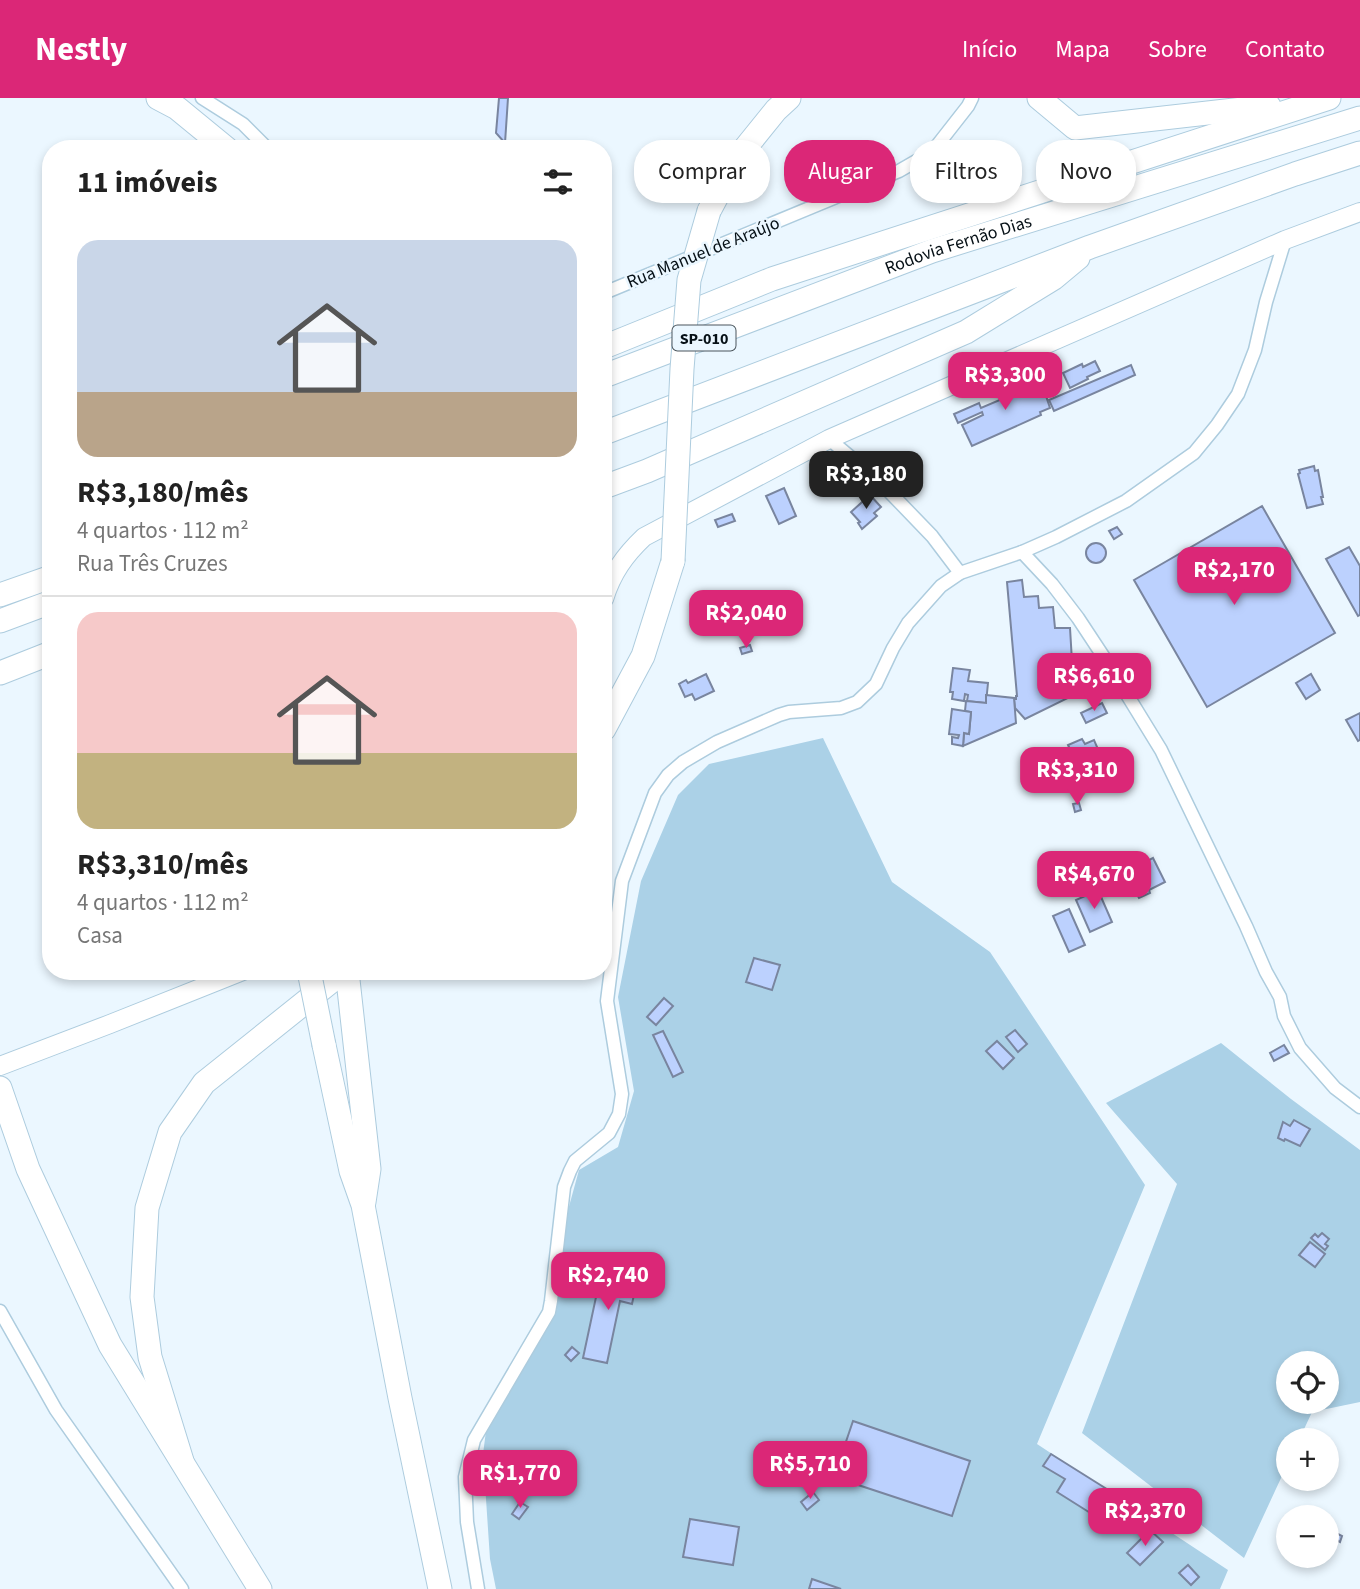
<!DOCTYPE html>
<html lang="pt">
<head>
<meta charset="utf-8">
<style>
  :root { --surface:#fff; --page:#f2f2f2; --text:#222; --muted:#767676; --line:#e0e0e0; --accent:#db2777 }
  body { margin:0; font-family:"Source Sans 3",sans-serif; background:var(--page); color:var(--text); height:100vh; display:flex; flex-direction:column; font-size:26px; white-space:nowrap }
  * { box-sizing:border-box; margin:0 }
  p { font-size:23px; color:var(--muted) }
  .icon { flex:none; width:38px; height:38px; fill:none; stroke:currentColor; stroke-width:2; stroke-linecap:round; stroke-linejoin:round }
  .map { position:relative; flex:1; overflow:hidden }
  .sheet { position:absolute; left:42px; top:42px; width:570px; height:840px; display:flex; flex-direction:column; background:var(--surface); border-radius:28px; box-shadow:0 4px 10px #0003 }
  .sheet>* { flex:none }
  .hud { position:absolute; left:634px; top:42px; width:621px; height:63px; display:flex; gap:14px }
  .fabs { position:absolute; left:1276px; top:1253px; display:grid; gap:14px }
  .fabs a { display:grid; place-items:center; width:63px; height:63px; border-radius:50%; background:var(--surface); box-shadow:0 4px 10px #0003; font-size:35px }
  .price { position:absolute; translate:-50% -60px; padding:0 16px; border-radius:14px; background:var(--accent); color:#fff; font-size:23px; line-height:46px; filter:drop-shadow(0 2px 4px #0008) }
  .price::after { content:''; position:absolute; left:50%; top:42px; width:21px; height:16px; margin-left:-10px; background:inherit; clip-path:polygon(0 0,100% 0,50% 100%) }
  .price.current { background:#222; color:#fff }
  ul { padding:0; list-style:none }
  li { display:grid; align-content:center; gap:14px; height:371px; padding:0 35px }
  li+li { border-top:2px solid var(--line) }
  li span { display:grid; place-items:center; height:217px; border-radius:21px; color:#555 }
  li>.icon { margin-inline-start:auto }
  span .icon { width:126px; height:126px; fill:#fffc; stroke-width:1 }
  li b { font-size:30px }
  h2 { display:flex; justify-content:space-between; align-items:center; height:84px; padding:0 35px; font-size:30px }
  .chip { padding:0 24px; border-radius:28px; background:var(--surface); box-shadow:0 4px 10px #0003; font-size:24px; line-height:63px }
  .chip.current { background:var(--accent); color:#fff }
  header { display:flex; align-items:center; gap:42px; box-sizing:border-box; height:98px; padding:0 35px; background:var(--accent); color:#fff }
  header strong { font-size:33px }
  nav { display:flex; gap:38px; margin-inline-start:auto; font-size:24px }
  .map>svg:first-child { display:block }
  .green { fill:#abd1e7; fill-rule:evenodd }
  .building { fill:#bcd1fe; stroke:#79859f; stroke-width:2 }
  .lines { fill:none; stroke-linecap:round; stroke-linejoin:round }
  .street-casing { stroke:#adccde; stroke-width:15 }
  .secondary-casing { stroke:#adccde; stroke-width:20 }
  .highway-casing { stroke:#adccde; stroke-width:25 }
  .street { stroke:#fff; stroke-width:12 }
  .secondary { stroke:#fff; stroke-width:18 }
  .highway { stroke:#fff; stroke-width:23 }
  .highway-bridge-casing { stroke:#adccde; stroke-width:25; stroke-linecap:butt }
  .highway-bridge { stroke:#fff; stroke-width:23 }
  .labels { text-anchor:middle; stroke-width:5; stroke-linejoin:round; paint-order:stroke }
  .shield { fill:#ebf7ff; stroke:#4b555c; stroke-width:2 }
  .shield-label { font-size:16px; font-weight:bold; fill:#061016 }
  .street-label { font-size:18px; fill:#061016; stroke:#ebf7ff }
</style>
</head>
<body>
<header>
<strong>Nestly</strong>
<nav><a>Início</a><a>Mapa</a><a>Sobre</a><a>Contato</a></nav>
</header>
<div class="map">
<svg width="1360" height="1491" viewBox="0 0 1360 1491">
  <rect width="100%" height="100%" fill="#ebf7ff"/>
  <g class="green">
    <path d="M823,640L892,784L990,854L1145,1087L1037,1346L1228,1472L1220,1491H496L490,1461L483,1356L486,1333L553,1216L558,1202L562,1134L579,1072L618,1049L634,993L618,899L641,783L678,697L709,666Z"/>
    <path d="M1221,945L1291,1001L1360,1052V1304L1312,1314L1299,1342H1288V1365L1244,1460L1082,1335L1177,1086L1106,1005ZM1288,1265H1326V1304H1288Z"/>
  </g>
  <g class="building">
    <path d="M499,0H508L505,45L496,35Z"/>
    <path d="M1095,263L1100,273L1087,279L1088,281L1070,290L1063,275L1082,266L1083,269Z"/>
    <path d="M1131,267L1135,277L1054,313L1049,302Z"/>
    <path d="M1039,277L1050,310L1040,314L1041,317L972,348L962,327L983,317L982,314L958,325L954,316L979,305L981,310L1014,296L1013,294L1026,289L1023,284Z"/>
    <path d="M1314,368L1315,373L1318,372L1323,399H1321L1323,406L1307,410L1298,376L1300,375L1299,372Z"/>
    <path d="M784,390L796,418L779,426L766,398Z"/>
    <path d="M870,397L881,409L874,415L877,418L862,431L858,425L860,424L851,414Z"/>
    <path d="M1262,408L1335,535L1207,609L1134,482Z"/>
    <path d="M732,416L735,423L718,429L715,422Z"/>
    <path d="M1117,429L1122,436L1114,441L1109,433Z"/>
    <circle cx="1096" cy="455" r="10"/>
    <path d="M1349,449L1360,468V517L1358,518L1326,461Z"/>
    <path d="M1022,482L1024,499L1038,498L1039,510L1053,509L1055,530H1070L1074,597L1025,621L1015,610L1014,601H1016V598H1017L1007,484Z"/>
    <path d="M750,547L752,553L742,556L740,550Z"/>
    <path d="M1098,563L1109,581L1092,589L1085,576L1089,567Z"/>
    <path d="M953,570L970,572L968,583L988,585L986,605L967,603L968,597L965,596L964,603L952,601L953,594H950Z"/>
    <path d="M706,576L714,593L695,602L692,596L685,599L679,586L686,582L688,585Z"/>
    <path d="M1311,576L1320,592L1306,601L1296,585Z"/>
    <path d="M986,597L1014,600L1016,625L963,648L964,635L969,636L971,614L965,613L966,603L986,605Z"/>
    <path d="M1102,605L1107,615L1086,625L1081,615Z"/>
    <path d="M952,611L971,614L969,636L964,635L963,648L952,646V639L958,640L959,637L949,636Z"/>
    <path d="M1360,615V642L1358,643L1346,622Z"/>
    <path d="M1082,641L1085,646L1094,642L1104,665L1081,675L1068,647Z"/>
    <path d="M1079,705L1081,712L1075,714L1073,706Z"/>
    <path d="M1153,760L1165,784L1149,792L1150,795L1139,800L1131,785L1142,780L1137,769Z"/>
    <path d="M1098,792L1112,824L1090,834L1076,802Z"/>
    <path d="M1069,811L1085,847L1069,854L1053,818Z"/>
    <path d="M754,860L780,867L772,892L746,884Z"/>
    <path d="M664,900L673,908L656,927L647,919Z"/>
    <path d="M1015,932L1027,946L1018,954L1006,939Z"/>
    <path d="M663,933L683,974L673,979L653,937Z"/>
    <path d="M997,943L1014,960L1003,971L986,953Z"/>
    <path d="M1284,947L1289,955L1274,963L1270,955Z"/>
    <path d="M1294,1022L1310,1031L1300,1048L1285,1041L1284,1043L1278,1040L1283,1024L1290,1028Z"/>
    <path d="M1322,1135L1329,1141L1325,1146L1328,1148L1325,1152L1311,1140L1315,1136L1318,1139Z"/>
    <path d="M1310,1144L1325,1156L1315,1169L1299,1157Z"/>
    <path d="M602,1171L638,1178L632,1206L620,1203L607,1265L583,1260Z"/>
    <path d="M572,1249L579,1255L571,1263L565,1257Z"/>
    <path d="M853,1323L970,1363L952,1418L834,1379Z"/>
    <path d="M1051,1356L1137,1410L1129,1422L1111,1411L1103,1423L1057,1394L1065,1381L1043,1368Z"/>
    <path d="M813,1394L819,1402L807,1412L801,1404Z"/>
    <path d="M520,1404L528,1409L519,1421L512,1416Z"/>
    <path d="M1140,1409L1146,1413L1136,1429L1130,1425Z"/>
    <path d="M690,1421L739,1429L733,1467L683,1459Z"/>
    <path d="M1150,1432L1163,1444L1140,1467L1127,1455Z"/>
    <path d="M1330,1432L1342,1438L1340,1444L1327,1437Z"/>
    <path d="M1188,1467L1199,1479L1191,1487L1179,1475Z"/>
    <path d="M812,1481L841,1491H809Z"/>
  </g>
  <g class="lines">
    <defs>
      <g id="street">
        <path d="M202,0L243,26L268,51"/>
        <path d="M604,195L899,73L932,54L968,8L972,0"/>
        <path d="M829,341L879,383L932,438L960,475"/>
        <path d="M1022,454L1052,486L1078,520L1107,564L1161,652L1246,828L1266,874L1280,899L1284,918L1300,950L1335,990L1360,1009"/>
        <path d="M0,1213L56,1312L182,1491"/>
        <path d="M478,1491L467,1424L465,1379L474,1342L549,1214L551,1203L564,1089L570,1073L575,1063L609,1035L619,1016L622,996L607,903L622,783L655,695L668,677L683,664L717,644L779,617L789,614L841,610L857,604L876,586L893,550L908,525L941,488L960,475L1022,454L1056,439L1126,403L1194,355L1217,327L1238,296L1255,252L1266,204L1285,142"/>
      </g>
      <g id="secondary">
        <path d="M604,501C612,475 625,457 644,439L829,341L1285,142L1360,114"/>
        <path d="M0,968L110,926L243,873"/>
      </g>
      <g id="highway">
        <path d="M158,0L177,10L227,51"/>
        <path d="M1039,0L1075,30L1269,8"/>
        <path d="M709,113L738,59L776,12L789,0"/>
        <path d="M604,249L772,181L1329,0"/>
        <path id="s1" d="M604,278L932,153L1360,20"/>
        <path d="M604,335L1090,149L1295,76L1360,55"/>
        <path d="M604,389L647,373L966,234L1054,180L1078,160"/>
        <path d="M0,497L51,479"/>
        <path d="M0,523L51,504"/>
        <path d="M0,575L51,555"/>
        <path d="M604,631L643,558L673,463"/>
        <path d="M347,873L369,1071L364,1104"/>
        <path d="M324,947L351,1073L363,1107L400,1300L440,1491"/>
        <path d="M0,990L28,1071L110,1247L260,1491"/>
        <path d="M182,1363L150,1259L142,1199L147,1110L170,1034L204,985L344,873"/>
      </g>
    </defs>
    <use href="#street" class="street-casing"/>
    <use href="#secondary" class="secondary-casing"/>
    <use href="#highway" class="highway-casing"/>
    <use href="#street" class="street"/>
    <use href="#secondary" class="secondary"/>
    <use href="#highway" class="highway"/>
    <defs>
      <g id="highway-bridge">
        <path d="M673,463L682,271L689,182L709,113"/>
        <path d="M309,873L324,947"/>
      </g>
    </defs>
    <use href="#highway-bridge" class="highway-bridge-casing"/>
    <use href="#highway-bridge" class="highway-bridge"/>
  </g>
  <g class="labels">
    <rect class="shield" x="672.5" y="227.5" width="63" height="25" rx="5"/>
    <g class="shield-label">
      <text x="704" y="246">SP-010</text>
    </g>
    <g class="street-label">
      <text dy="6" stroke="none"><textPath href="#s1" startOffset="378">Rodovia Fernão Dias</textPath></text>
      <text transform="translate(703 154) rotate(-22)" y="6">Rua Manuel de Araújo</text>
    </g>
  </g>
</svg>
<div class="fabs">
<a><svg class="icon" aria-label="locate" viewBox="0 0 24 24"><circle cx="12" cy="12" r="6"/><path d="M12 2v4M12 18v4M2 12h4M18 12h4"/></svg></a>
<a>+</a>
<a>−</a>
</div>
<b class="price" style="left:1005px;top:314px">R$3,300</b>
<b class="price current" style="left:866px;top:413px">R$3,180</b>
<b class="price" style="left:1234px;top:509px">R$2,170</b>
<b class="price" style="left:746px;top:552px">R$2,040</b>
<b class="price" style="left:1094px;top:615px">R$6,610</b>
<b class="price" style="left:1077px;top:709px">R$3,310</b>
<b class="price" style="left:1094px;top:813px">R$4,670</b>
<b class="price" style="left:608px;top:1214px">R$2,740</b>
<b class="price" style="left:810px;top:1403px">R$5,710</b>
<b class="price" style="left:520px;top:1412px">R$1,770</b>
<b class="price" style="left:1145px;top:1450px">R$2,370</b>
<div class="hud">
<a class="chip">Comprar</a>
<a class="chip current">Alugar</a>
<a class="chip">Filtros</a>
<a class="chip">Novo</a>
</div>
<section class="sheet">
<h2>11 imóveis<svg class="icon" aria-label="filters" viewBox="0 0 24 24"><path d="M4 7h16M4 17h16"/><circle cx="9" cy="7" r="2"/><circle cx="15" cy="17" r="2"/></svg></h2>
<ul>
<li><span style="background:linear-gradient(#c9d6e8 70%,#b9a48a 0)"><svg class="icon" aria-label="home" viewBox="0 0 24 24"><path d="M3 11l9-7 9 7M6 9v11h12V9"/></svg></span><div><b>R$3,180/mês</b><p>4 quartos · 112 m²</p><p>Rua Três Cruzes</p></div></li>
<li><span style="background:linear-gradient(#f6c9c9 65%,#c2b280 0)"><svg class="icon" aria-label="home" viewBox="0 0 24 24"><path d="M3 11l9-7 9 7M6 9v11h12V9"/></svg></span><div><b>R$3,310/mês</b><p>4 quartos · 112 m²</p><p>Casa</p></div></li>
</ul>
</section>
</div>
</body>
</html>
